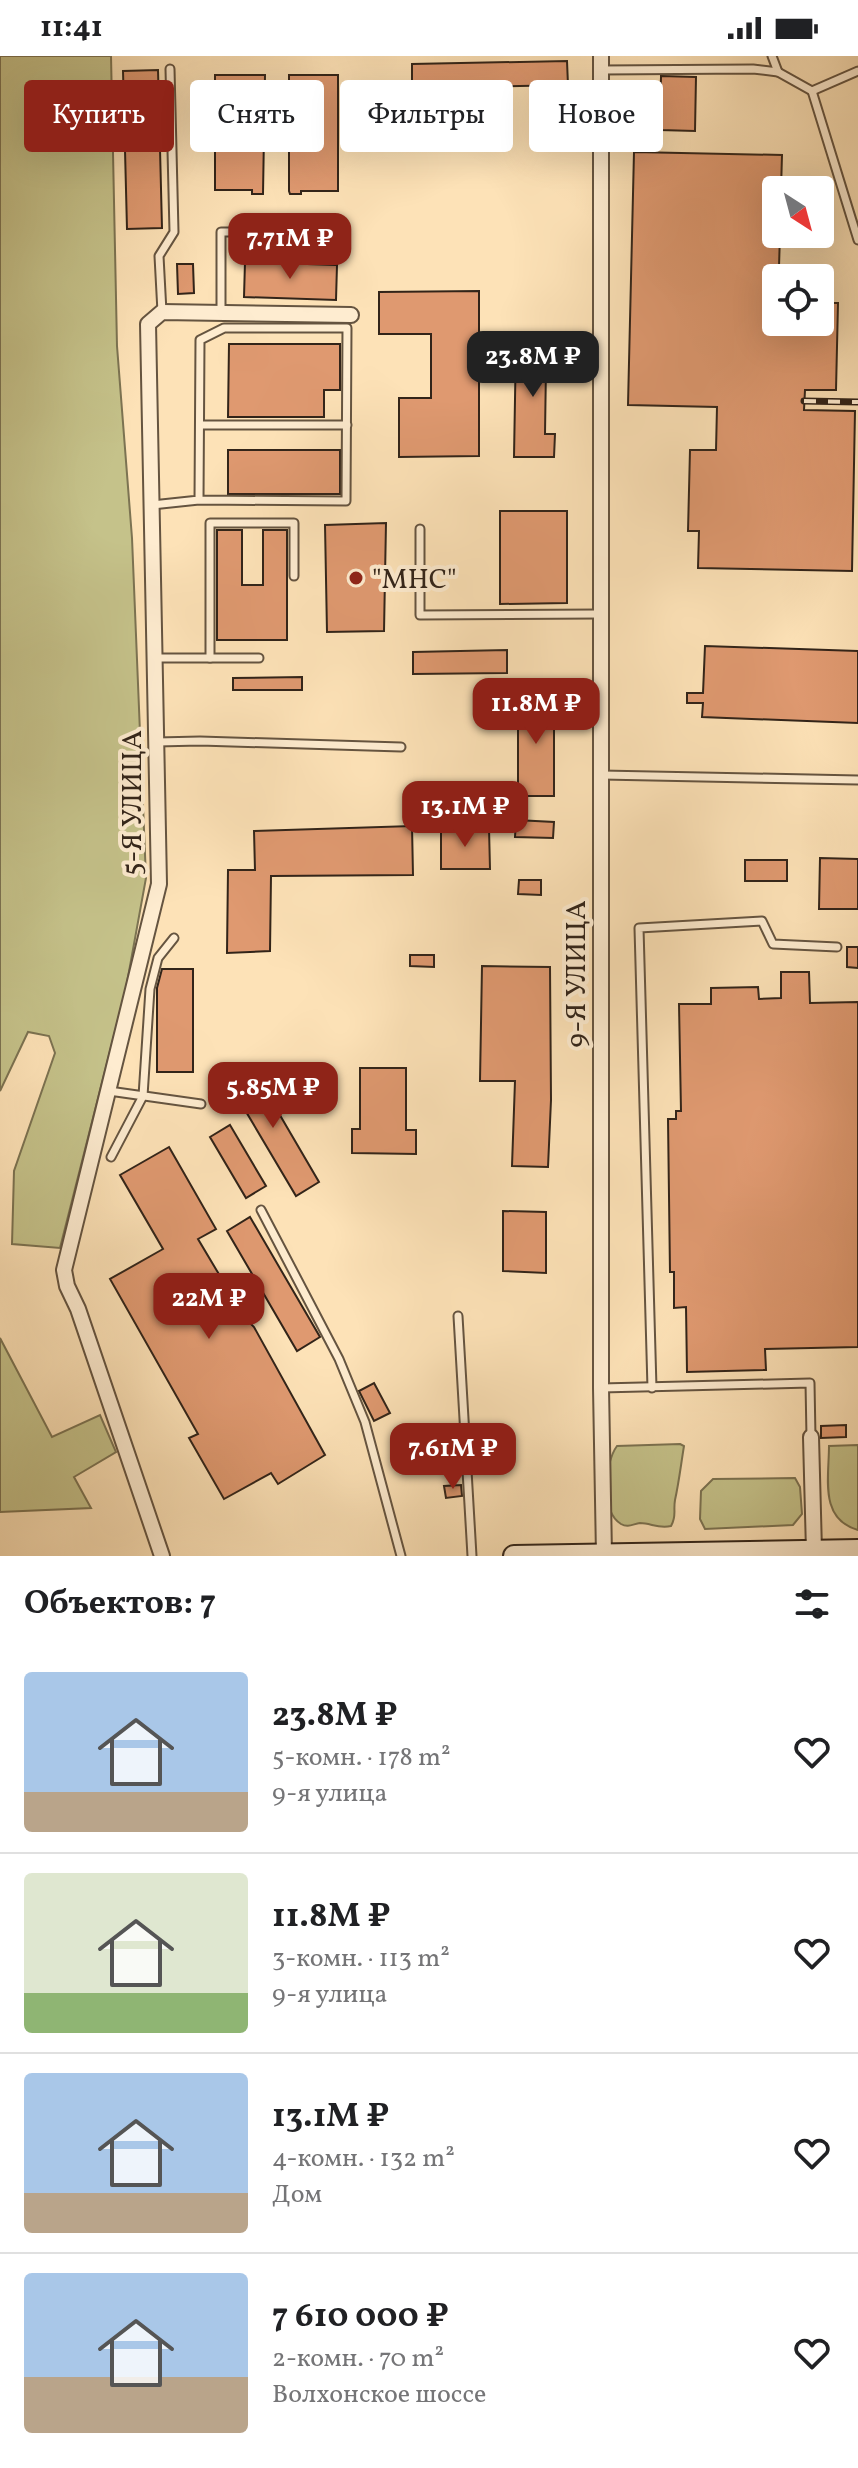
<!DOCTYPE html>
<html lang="ru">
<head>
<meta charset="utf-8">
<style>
  :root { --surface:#fff; --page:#f2f2f2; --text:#202124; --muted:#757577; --line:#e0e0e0; --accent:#8f2418 }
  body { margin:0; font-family:Vollkorn,serif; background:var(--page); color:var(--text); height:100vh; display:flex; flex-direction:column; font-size:30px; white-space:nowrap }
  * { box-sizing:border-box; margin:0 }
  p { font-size:26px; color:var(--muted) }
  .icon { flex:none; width:44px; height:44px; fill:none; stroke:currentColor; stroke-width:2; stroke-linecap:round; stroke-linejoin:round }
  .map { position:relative; height:1500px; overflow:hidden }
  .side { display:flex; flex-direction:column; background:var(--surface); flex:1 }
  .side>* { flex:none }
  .guide { position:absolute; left:24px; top:24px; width:810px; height:72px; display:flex; gap:16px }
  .needle { width:52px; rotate:144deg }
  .buttons { position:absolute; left:762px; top:120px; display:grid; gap:16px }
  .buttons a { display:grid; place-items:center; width:72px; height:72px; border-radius:8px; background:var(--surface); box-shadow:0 8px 32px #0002; font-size:40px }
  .price { position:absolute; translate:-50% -68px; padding:0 18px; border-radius:16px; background:var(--accent); color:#fff; font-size:26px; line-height:52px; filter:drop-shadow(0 2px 4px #0008) }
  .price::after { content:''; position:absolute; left:50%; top:48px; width:24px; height:18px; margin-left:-12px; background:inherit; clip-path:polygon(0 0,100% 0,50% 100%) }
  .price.selected { background:#222; color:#fff }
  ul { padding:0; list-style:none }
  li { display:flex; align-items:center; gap:24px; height:200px; padding:0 24px }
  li+li { border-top:2px solid var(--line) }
  li span { display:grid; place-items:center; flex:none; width:224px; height:160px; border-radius:8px; color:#555 }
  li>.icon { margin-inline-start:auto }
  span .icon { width:96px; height:96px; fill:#fffc; stroke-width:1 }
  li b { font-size:34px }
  h2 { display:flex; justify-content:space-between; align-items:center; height:96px; padding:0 24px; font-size:34px }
  .pill { padding:0 28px; border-radius:8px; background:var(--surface); box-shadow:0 8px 32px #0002; font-size:28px; line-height:72px }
  .pill.selected { background:var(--accent); color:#fff }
  .status { display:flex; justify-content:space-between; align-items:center; height:56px; padding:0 40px; background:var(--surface); direction:ltr }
  .status svg { height:22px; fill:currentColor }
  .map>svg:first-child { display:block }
  .green { fill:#c5c28a; stroke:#7c7352; stroke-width:2 }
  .building { fill:#df9970; stroke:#322419; stroke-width:2 }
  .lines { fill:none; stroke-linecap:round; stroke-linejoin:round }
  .service-casing { stroke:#655440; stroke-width:11 }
  .minor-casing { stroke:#655440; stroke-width:18 }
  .secondary-casing { stroke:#322419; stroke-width:24 }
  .service { stroke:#feecd0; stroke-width:7 }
  .minor { stroke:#feecd0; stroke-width:14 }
  .secondary { stroke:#feecd0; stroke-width:20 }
  .rail-casing { stroke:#322419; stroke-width:7 }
  .rail { stroke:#feecd0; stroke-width:4; stroke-dasharray:12; stroke-linecap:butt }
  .poi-dot { fill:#8f2418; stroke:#feecd0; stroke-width:3 }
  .labels { text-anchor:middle; stroke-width:8; stroke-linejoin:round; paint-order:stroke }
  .poi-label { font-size:28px; fill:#322419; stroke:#feecd0; text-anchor:start }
  .street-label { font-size:28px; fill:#322419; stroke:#feecd0 }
</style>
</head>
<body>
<div class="status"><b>11:41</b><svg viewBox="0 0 49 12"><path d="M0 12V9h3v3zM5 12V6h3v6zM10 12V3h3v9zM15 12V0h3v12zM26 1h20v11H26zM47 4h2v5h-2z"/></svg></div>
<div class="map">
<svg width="858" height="1500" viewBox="0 0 858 1500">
  <rect width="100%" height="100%" fill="#fde2b7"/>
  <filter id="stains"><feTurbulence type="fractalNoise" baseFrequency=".0025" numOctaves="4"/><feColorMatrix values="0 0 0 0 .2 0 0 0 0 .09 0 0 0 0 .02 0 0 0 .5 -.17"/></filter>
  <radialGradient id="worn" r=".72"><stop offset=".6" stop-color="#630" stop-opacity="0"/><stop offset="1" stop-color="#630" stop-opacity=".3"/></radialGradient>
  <g class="green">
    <path d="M0,0H111L117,290L132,482L146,822L126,932L60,1192L12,1188L14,1115L55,997L49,980L28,976L0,1035Z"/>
    <path d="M0,1282L52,1381L100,1359L116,1396L74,1421L91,1452L0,1456Z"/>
    <path d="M680,1388L684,1390C681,1408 679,1426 675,1444C673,1455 677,1460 671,1470C658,1473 651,1467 640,1467C633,1468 628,1472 621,1468C600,1455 605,1406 617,1390Z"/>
    <path d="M858,1389V1474C819,1463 829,1422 829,1390Z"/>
    <path d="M795,1422L800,1431L802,1458L793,1469L705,1473L700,1463L701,1435L713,1423Z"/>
  </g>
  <g class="building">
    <path d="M567,5L568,29L412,32V8Z"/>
    <path d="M158,14L162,172L127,173L123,15Z"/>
    <path d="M215,19H265L263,138H252V134H215Z"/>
    <path d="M289,19H338V135H301V138H290L289,135Z"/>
    <path d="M661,20L696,21L695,75L660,74Z"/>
    <path d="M634,96L782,99L781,134H776V178H780L779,211H808L807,222H776V266H820V247H838L836,334H805L804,354L855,355L852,515L698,512L699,475H688L690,394H716L717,351L628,349Z"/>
    <path d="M245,206L337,209L336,244L244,241Z"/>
    <path d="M177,208H193L194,237L178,238Z"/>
    <path d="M479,235V400L399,401V342H431V278H379V236Z"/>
    <path d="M516,286H556V310H546L545,378H555L554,401H514Z"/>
    <path d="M229,288H340V334H324V361H228Z"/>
    <rect x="228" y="394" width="112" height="44"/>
    <path d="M500,455H567V547L500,548Z"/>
    <path d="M386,467L384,575L327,576L325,469Z"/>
    <path d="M217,474H242V529H263V474H287V584H217Z"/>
    <path d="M705,590L858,595V667L702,661L703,647H687V637H703Z"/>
    <path d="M507,594V617L413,618V596Z"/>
    <path d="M302,621V634H233V622Z"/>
    <rect x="518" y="640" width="36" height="100"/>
    <path d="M516,764L554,766L553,782L515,781Z"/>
    <path d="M412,770L413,819L271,820L270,895L227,897L228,814H255L254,775Z"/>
    <path d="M489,772L490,813H441V774Z"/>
    <path d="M820,802L858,803V853H819Z"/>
    <rect x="745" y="804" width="42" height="21"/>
    <path d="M519,824H541V839L518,838Z"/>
    <path d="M847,891H858V912L847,911Z"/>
    <path d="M410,899H434V911L410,910Z"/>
    <path d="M482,910L550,911L551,1044L548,1111L512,1110L515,1025H480Z"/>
    <path d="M162,913H193V1016H157V932Z"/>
    <path d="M781,916H809L810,947L858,946V1291L765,1293L766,1314L687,1316L686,1251L674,1252V1216H670L668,1063H676V1055H681L679,948H711V932L758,931L759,943L781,942Z"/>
    <path d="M250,1008L319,1126L296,1140L226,1022Z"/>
    <path d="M360,1012H406V1074H416V1098L352,1097V1073H360Z"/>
    <path d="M230,1069L266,1130L246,1142L210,1081Z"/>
    <path d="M169,1091L216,1173L198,1183L245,1262L254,1271L325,1399L278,1428L271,1417L224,1443L189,1382L198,1378L110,1223L163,1193L120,1119Z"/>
    <path d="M503,1155L546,1156V1217L503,1215Z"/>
    <path d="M250,1161L320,1281L297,1295L227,1175Z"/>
    <path d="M374,1327L390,1357L374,1365L359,1335Z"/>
    <path d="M846,1369V1381L821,1382V1370Z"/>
    <path d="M461,1429L462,1440L446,1442L444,1430Z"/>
  </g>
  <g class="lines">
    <defs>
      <g id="service">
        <path d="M772,0L778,16"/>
        <path d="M602,14L753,13L778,16L812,35L858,15"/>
        <path d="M812,35L858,184"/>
        <path d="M162,256L159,200L174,176L170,13"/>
        <path d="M221,257V176H343"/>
        <path d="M200,369H347"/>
        <path d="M152,449L199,444L200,284L224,272H347L346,445L199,444"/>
        <path d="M420,473V559L600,558"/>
        <path d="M155,602H259"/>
        <path d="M210,602V467H294V520"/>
        <path d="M157,686L200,685L401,691"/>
        <path d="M602,719L858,724"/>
        <path d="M109,1035L201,1048"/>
        <path d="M111,1101L143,1040L150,933L158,902L174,882"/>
        <path d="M261,1154L339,1303L365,1366L401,1500"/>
        <path d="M458,1260L472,1500"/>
        <path d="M601,1332L810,1327L811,1381"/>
        <path d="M652,1332L639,872L762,865L773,888L837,891"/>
      </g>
      <g id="minor">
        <path d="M601,1V1332L604,1499"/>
        <path d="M811,1381L814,1495"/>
        <path d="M162,1500L78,1253L67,1230L64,1214L159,828L148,268L162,256L351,259"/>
      </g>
      <path id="secondary" d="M514,1500L858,1494"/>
    </defs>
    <use href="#service" class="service-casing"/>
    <use href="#minor" class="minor-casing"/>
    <use href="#secondary" class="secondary-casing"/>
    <use href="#service" class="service"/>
    <use href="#minor" class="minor"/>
    <use href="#secondary" class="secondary"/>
    <defs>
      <path id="rail" d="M804,345L858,346"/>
    </defs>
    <use href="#rail" class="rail-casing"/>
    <use href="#rail" class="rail"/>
  </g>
  <circle class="poi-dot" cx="356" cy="522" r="8"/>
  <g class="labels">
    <g class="poi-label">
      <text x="372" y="532">"МНС"</text>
    </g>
    <g class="street-label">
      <text transform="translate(131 747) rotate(-90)" y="10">5-Я УЛИЦА</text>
      <text transform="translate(575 918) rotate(-90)" y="10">9-Я УЛИЦА</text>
    </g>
  </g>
  <rect width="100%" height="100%" filter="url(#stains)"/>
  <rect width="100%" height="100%" fill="url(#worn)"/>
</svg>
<div class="buttons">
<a><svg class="needle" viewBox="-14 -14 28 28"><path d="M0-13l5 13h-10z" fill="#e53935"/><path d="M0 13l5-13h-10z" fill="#757577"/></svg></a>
<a><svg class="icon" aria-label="locate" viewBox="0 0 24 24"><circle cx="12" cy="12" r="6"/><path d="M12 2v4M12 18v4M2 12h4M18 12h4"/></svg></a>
</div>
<b class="price" style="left:290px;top:225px">7.71M ₽</b>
<b class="price selected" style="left:533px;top:343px">23.8M ₽</b>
<b class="price" style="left:536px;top:690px">11.8M ₽</b>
<b class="price" style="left:465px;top:793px">13.1M ₽</b>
<b class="price" style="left:273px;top:1074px">5.85M ₽</b>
<b class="price" style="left:209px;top:1285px">22M ₽</b>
<b class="price" style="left:453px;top:1435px">7.61M ₽</b>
<div class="guide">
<a class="pill selected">Купить</a>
<a class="pill">Снять</a>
<a class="pill">Фильтры</a>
<a class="pill">Новое</a>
</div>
</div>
<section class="side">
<h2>Объектов: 7<svg class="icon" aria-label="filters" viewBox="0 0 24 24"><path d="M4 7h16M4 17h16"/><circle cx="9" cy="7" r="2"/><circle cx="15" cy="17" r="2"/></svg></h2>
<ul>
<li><span style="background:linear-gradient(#a9c7e8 75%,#b9a48a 0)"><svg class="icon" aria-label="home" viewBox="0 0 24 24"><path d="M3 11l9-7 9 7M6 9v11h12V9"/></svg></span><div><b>23.8M ₽</b><p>5-комн. · 178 m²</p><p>9-я улица</p></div><svg class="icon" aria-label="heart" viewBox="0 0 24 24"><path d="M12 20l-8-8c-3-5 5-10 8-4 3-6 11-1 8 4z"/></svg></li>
<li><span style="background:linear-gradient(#dfe7d0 75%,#8fb573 0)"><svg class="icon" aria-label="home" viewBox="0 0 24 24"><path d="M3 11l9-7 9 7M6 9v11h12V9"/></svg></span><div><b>11.8M ₽</b><p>3-комн. · 113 m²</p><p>9-я улица</p></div><svg class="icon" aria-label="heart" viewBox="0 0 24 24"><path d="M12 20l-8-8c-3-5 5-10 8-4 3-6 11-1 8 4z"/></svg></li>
<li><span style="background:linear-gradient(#a9c7e8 75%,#b9a48a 0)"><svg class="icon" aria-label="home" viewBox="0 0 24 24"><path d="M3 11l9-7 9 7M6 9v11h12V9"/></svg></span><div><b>13.1M ₽</b><p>4-комн. · 132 m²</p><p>Дом</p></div><svg class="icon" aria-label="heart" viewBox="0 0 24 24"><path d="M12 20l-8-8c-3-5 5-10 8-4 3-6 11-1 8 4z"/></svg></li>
<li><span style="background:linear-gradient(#a9c7e8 65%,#b9a48a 0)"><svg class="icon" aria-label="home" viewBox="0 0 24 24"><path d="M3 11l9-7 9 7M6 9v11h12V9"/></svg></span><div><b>7 610 000 ₽</b><p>2-комн. · 70 m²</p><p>Волхонское шоссе</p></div><svg class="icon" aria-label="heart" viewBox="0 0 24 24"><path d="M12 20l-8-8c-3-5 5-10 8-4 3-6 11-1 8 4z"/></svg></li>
</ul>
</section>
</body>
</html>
